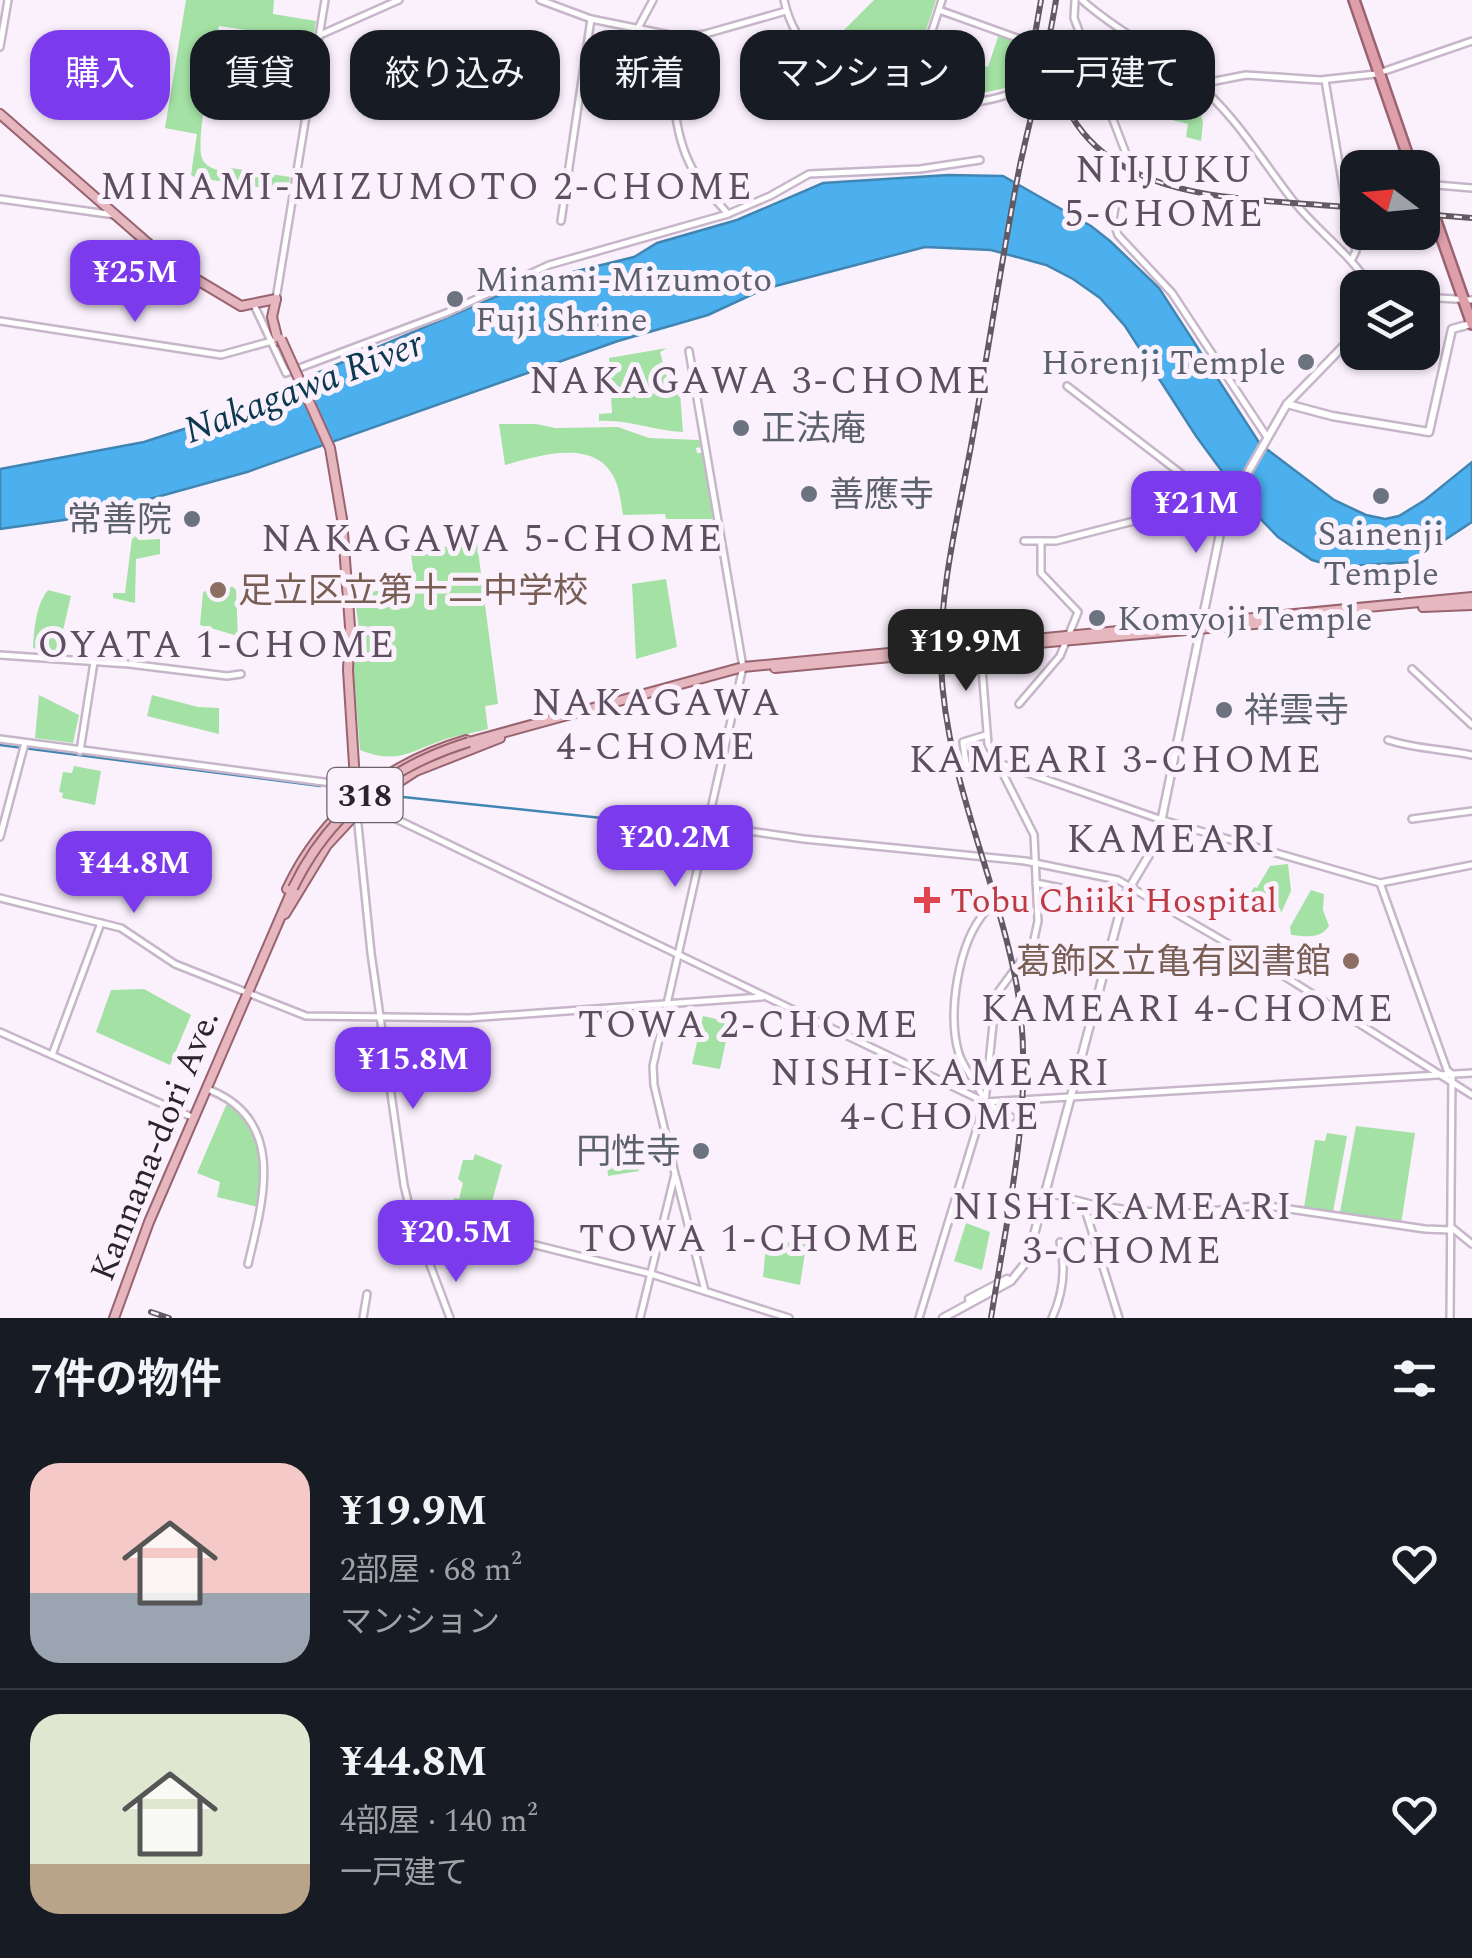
<!DOCTYPE html>
<html lang="ja">
<head>
<meta charset="utf-8">
<style>
  :root { --surface:#171b24; --page:#20242c; --text:#f1f3f6; --muted:#9ea1a6; --line:#363941; --accent:#7c3aed }
  body { margin:0; font-family:Spectral,"Noto Sans JP",serif; background:var(--page); color:var(--text); height:100vh; display:flex; flex-direction:column; font-size:38px; white-space:nowrap }
  * { box-sizing:border-box; margin:0 }
  p { font-size:32px; color:var(--muted) }
  .icon { flex:none; width:55px; height:55px; fill:none; stroke:currentColor; stroke-width:2; stroke-linecap:round; stroke-linejoin:round }
  .map { position:relative; height:1318px; overflow:hidden }
  .drawer { display:flex; flex-direction:column; background:var(--surface); flex:1 }
  .drawer>* { flex:none }
  .banner { position:absolute; left:30px; top:30px; width:1412px; height:90px; display:flex; gap:20px }
  .needle { width:65px; rotate:286deg }
  .controls { position:absolute; left:1340px; top:150px; display:grid; gap:20px }
  .controls a { display:grid; place-items:center; width:100px; height:100px; border-radius:20px; background:var(--surface); box-shadow:0 2px 8px #0004; font-size:50px }
  .price { position:absolute; translate:-50% -85px; padding:0 22px; border-radius:20px; background:var(--accent); color:#fff; font-size:32px; line-height:65px; filter:drop-shadow(0 2px 5px #0008) }
  .price::after { content:''; position:absolute; left:50%; top:60px; width:30px; height:22px; margin-left:-15px; background:inherit; clip-path:polygon(0 0,100% 0,50% 100%) }
  .price.selected { background:#222; color:#fff }
  ul { padding:0; list-style:none }
  li { display:flex; align-items:center; gap:30px; height:250px; padding:0 30px }
  li+li { border-top:2px solid var(--line) }
  li span { display:grid; place-items:center; flex:none; width:280px; height:200px; border-radius:30px; color:#555 }
  li>.icon { margin-inline-start:auto }
  span .icon { width:120px; height:120px; fill:#fffc; stroke-width:1 }
  li b { font-size:42px }
  h2 { display:flex; justify-content:space-between; align-items:center; height:120px; padding:0 30px; font-size:42px }
  .chip { padding:0 35px; border-radius:30px; background:var(--surface); box-shadow:0 2px 8px #0004; font-size:35px; line-height:90px }
  .chip.selected { background:var(--accent); color:#fff }
  .map>svg:first-child { display:block }
  .green { fill:#a4e1a4 }
  .water { fill:#4bb0ed; stroke:#4186b3; stroke-width:2.5 }
  .lines { fill:none; stroke-linecap:round; stroke-linejoin:round }
  .stream { stroke:#4186b3; stroke-width:2.5 }
  .tertiary-casing { stroke:#c7b6ca; stroke-width:10 }
  .secondary-casing { stroke:#c7b6ca; stroke-width:11 }
  .primary-casing { stroke:#99646f; stroke-width:12 }
  .trunk-casing { stroke:#99646f; stroke-width:14 }
  .tertiary { stroke:#fff; stroke-width:5 }
  .secondary { stroke:#fff; stroke-width:6 }
  .primary { stroke:#e6b7bf; stroke-width:8 }
  .trunk { stroke:#de9faa; stroke-width:9 }
  .rail-casing { stroke:#615a62; stroke-width:6 }
  .rail { stroke:#fbf1fd; stroke-width:2.5; stroke-dasharray:8; stroke-linecap:butt }
  .primary-bridge-casing { stroke:#99646f; stroke-width:12; stroke-linecap:butt }
  .primary-bridge { stroke:#e6b7bf; stroke-width:8 }
  .worship-dot { fill:#6b7280; stroke:#fbf1fd; stroke-width:4 }
  .education-dot { fill:#8d6e63; stroke:#fbf1fd; stroke-width:4 }
  .health-dot { fill:#e0444e; stroke:#fbf1fd; stroke-width:4 }
  .labels { text-anchor:middle; stroke-width:10; stroke-linejoin:round; paint-order:stroke }
  .shield { fill:#fbf1fd; stroke:#69626a; stroke-width:2.5 }
  .shield-label { font-size:32px; font-weight:bold; fill:#2a242b }
  .worship-label { font-size:35px; fill:#5b616d; stroke:#fbf1fd; text-anchor:start }
  .education-label { font-size:35px; fill:#785e54; stroke:#fbf1fd; text-anchor:start }
  .health-label { font-size:35px; fill:#be3a42; stroke:#fbf1fd; text-anchor:start }
  .street-label { font-size:35px; fill:#2a242b; stroke:#fbf1fd }
  .neighbourhood-label { font-size:38px; letter-spacing:2.5px; fill:#5e4f60; stroke:#fbf1fd }
  .water-label { font-size:38px; font-style:italic; fill:#0c3850; stroke:#fbf1fd }
  .quarter-label { font-size:40px; letter-spacing:2.5px; fill:#5e4f60; stroke:#fbf1fd }
</style>
</head>
<body>
<div class="map">
<svg width="1472" height="1318" viewBox="0 0 1472 1318">
  <rect width="100%" height="100%" fill="#fbf1fd"/>
  <g class="green">
    <path d="M186,0H274L273,14L316,21L313,40L219,26C214,50 195,142 202,158C206,169 219,170 229,173L231,168L290,177L288,192L194,177L191,175L197,134L165,128Z"/>
    <path d="M874,0H936L908,85L841,63L813,49L823,38H836Z"/>
    <path d="M999,34L1013,38L1020,47L1011,87L958,98L962,95L972,62L988,67Z"/>
    <path d="M1178,90L1180,108L1200,111L1203,123L1201,141L1186,137L1188,124L1164,118L1166,107L1156,105L1157,95Z"/>
    <path d="M667,348L660,352L668,381L679,379L683,432C654,431 627,419 599,421V414L612,413L609,358Z"/>
    <path d="M499,424H536L555,428L618,427L649,438L699,440L701,447L696,448L697,453H702L713,519H666L665,514L623,515C621,504 620,492 616,482C598,436 539,456 505,465Z"/>
    <path d="M135,521L138,540L160,539V554L136,559L135,603L113,598V593H125L133,530L119,529V524Z"/>
    <path d="M477,543L498,704L485,706L488,729C474,733 454,736 443,740C411,751 398,765 360,750L353,663L363,655L354,594L415,586L411,553L418,550Z"/>
    <path d="M666,579L677,647L636,659L632,584Z"/>
    <path d="M221,587H233L236,590L238,636L200,625L203,592Z"/>
    <path d="M48,590L71,596L58,652L33,648C34,628 36,605 48,590Z"/>
    <path d="M39,695L79,715L73,743L35,738Z"/>
    <path d="M152,695L198,707L219,708V734L147,716Z"/>
    <path d="M74,766L101,771L95,805L62,798L63,793L59,792L63,772L72,773Z"/>
    <path d="M1288,864L1291,891L1281,913L1255,893L1250,894L1254,887L1257,888L1270,866Z"/>
    <path d="M1311,890L1324,894L1323,910L1329,926C1320,940 1304,936 1291,935L1290,927Z"/>
    <path d="M144,989L191,1015L170,1065L96,1032L111,990Z"/>
    <path d="M703,1016L730,1022L720,1069L692,1064Z"/>
    <path d="M228,1101C259,1124 270,1172 258,1207L217,1197L220,1182L197,1173Z"/>
    <path d="M1356,1126L1415,1133L1401,1224L1340,1212Z"/>
    <path d="M637,1130L639,1171L608,1176L604,1133Z"/>
    <path d="M1327,1133L1347,1136L1333,1212L1304,1207L1315,1140L1325,1141Z"/>
    <path d="M475,1154L502,1165L489,1213L453,1205L454,1198L459,1199L463,1183L458,1179L463,1160H473Z"/>
    <path d="M966,1223L990,1232L982,1270L954,1261Z"/>
    <path d="M807,1240L800,1285L763,1277L766,1245Z"/>
  </g>
  <path class="water" d="M948,175L1003,176L1091,226L1110,241L1159,288L1260,444L1334,500L1366,515L1385,519L1399,516L1425,500L1472,462V522L1411,562L1336,567L1312,560L1278,537L1246,504L1196,436L1125,326L1100,298L1073,279L1046,265L991,250L925,247L764,289L708,315L618,341L247,472L85,517L0,529V469L144,442L193,426L528,283L634,257L657,243L737,220L823,183Z"/>
  <g class="lines">
    <g class="stream">
      <path d="M0,745L320,786"/>
      <path d="M403,797L743,833"/>
    </g>
    <defs>
      <g id="tertiary">
        <path d="M540,0L591,19L680,37L705,34L786,11"/>
        <path d="M784,0C789,23 800,44 819,58C840,73 926,101 951,103C970,104 994,100 1012,93C1024,79 1028,55 1020,39L939,10"/>
        <path d="M1075,0L1074,18L1125,151"/>
        <path d="M1082,0C1116,31 1158,50 1193,80C1235,114 1262,161 1295,203C1320,233 1350,254 1372,288"/>
        <path d="M638,28L653,0"/>
        <path d="M320,35L399,0"/>
        <path d="M679,38C671,80 671,130 693,170C702,186 716,200 728,214"/>
        <path d="M0,47L8,0"/>
        <path d="M1325,80L1345,199"/>
        <path d="M1202,87L1210,82L1246,75L1320,80L1376,74L1472,41"/>
        <path d="M912,92L942,0"/>
        <path d="M1425,184L1472,188"/>
        <path d="M0,199L115,215"/>
        <path d="M1116,202L1113,219L1118,235L1172,293L1267,437"/>
        <path d="M1347,218L1356,251L1352,259"/>
        <path d="M561,221L591,19"/>
        <path d="M1422,297L1472,300"/>
        <path d="M276,299L325,0"/>
        <path d="M254,305L286,373L446,313L549,265L728,214L770,196L809,174L920,169L980,160"/>
        <path d="M0,321L221,355L272,341"/>
        <path d="M1067,386L1214,499L1228,505"/>
        <path d="M1024,541H1056L1177,510L1195,513L1220,526"/>
        <path d="M980,643L988,744L1034,835L1038,921L1033,944L996,995L985,1102L1011,1117"/>
        <path d="M0,655L129,664L227,676L241,674"/>
        <path d="M1412,669L1472,725"/>
        <path d="M1019,704L1060,656L1078,612L1041,573V541"/>
        <path d="M986,735L963,742L966,764L970,767L996,762"/>
        <path d="M0,739L354,786"/>
        <path d="M1388,740C1415,749 1444,749 1472,755"/>
        <path d="M80,751L94,662"/>
        <path d="M996,762L1162,820L1380,883L1472,865"/>
        <path d="M365,804L985,1102L1472,1073"/>
        <path d="M357,815L371,953L404,1185L411,1214L450,1318"/>
        <path d="M1412,819L1472,811"/>
        <path d="M708,825L804,839L1025,861L1118,880L1284,976L1472,1095"/>
        <path d="M0,837L25,743"/>
        <path d="M1036,883L1066,889"/>
        <path d="M1380,883L1447,1070L1452,1074L1450,1318"/>
        <path d="M0,898L121,928L175,964L306,1016L469,1018L762,997"/>
        <path d="M0,1032L194,1118"/>
        <path d="M52,1055L101,923"/>
        <path d="M210,1090C287,1121 263,1201 248,1264"/>
        <path d="M676,1177L705,1291"/>
        <path d="M1045,1192L1091,1204L1134,1211L1194,1213L1262,1205L1425,1229L1451,1230"/>
        <path d="M1083,1203L1119,1318"/>
        <path d="M412,1214L651,1274L789,1318"/>
        <path d="M1451,1227L1472,1244"/>
        <path d="M363,1318L367,1294"/>
        <path d="M640,1318L675,1174L654,1085L653,1066L743,667L689,351"/>
        <path d="M919,1318L985,1102C979,1085 965,1071 959,1054C947,1014 958,942 986,911"/>
        <path d="M1052,1318C1063,1294 1066,1268 1060,1242"/>
      </g>
      <g id="secondary">
        <path d="M1287,404L1332,416L1429,432L1452,329L1467,325"/>
        <path d="M969,1299L1007,1279"/>
        <path d="M943,1318L1011,1281L1027,1261L1124,897L1152,850L1159,832L1224,514L1287,404L1358,331"/>
      </g>
      <g id="primary">
        <path d="M0,114L174,266L241,306L276,299"/>
        <path d="M276,299L272,317L278,341"/>
        <path d="M342,519L350,627L348,670L357,812"/>
        <path d="M1423,607L1472,605"/>
        <path d="M994,647L1358,615"/>
        <path d="M775,668L975,649"/>
        <path d="M469,742L743,667L1472,597"/>
        <path d="M287,889C323,813 387,763 466,740"/>
        <path d="M285,914L327,845L365,804L416,771L500,738"/>
        <path d="M114,1318L149,1222L293,888"/>
      </g>
      <g id="trunk">
        <path d="M1354,0L1412,168"/>
        <path d="M1422,181L1472,324"/>
      </g>
    </defs>
    <use href="#tertiary" class="tertiary-casing"/>
    <use href="#secondary" class="secondary-casing"/>
    <use href="#primary" class="primary-casing"/>
    <use href="#trunk" class="trunk-casing"/>
    <use href="#tertiary" class="tertiary"/>
    <use href="#secondary" class="secondary"/>
    <use href="#primary" class="primary"/>
    <use href="#trunk" class="trunk"/>
    <defs>
      <g id="rail">
        <path d="M1050,53C1074,210 1237,196 1358,208"/>
        <path d="M1029,69L1041,0"/>
        <path d="M1422,214L1472,218"/>
        <path d="M151,1312L169,1318"/>
        <path d="M991,1318C1008,1210 1036,1096 1017,987C997,878 945,777 941,664C939,592 958,516 971,446C988,354 1001,262 1019,170C1031,113 1047,58 1056,0"/>
      </g>
    </defs>
    <use href="#rail" class="rail-casing"/>
    <use href="#rail" class="rail"/>
    <defs>
      <g id="primary-bridge">
        <path d="M281,339L330,448L342,519"/>
        <path d="M293,888C329,813 391,766 469,742"/>
      </g>
    </defs>
    <use href="#primary-bridge" class="primary-bridge-casing"/>
    <use href="#primary-bridge" class="primary-bridge"/>
  </g>
  <g class="worship-dot">
    <circle cx="455" cy="299" r="10"/>
    <circle cx="1306" cy="362" r="10"/>
    <circle cx="741" cy="428" r="10"/>
    <circle cx="809" cy="494" r="10"/>
    <circle cx="1381" cy="496" r="10"/>
    <circle cx="192" cy="519" r="10"/>
    <circle cx="1097" cy="618" r="10"/>
    <circle cx="1224" cy="710" r="10"/>
    <circle cx="701" cy="1151" r="10"/>
  </g>
  <g class="education-dot">
    <circle cx="218" cy="590" r="10"/>
    <circle cx="1351" cy="961" r="10"/>
  </g>
  <path class="health-dot" d="M922 885h10v10h10v10h-10v10h-10v-10h-10v-10h10z"/>
  <g class="labels">
    <rect class="shield" x="327.5" y="768" width="75" height="54" rx="8"/>
    <g class="shield-label">
      <text x="365" y="806">318</text>
    </g>
    <g class="worship-label">
      <text x="475" y="291">Minami-Mizumoto<tspan x="475" dy="40">Fuji Shrine</tspan></text>
      <text x="1286" y="374" text-anchor="end">Hōrenji Temple</text>
      <text x="761" y="440">正法庵</text>
      <text x="829" y="506">善應寺</text>
      <text x="172" y="531" text-anchor="end">常善院</text>
      <text x="1381" y="545" text-anchor="middle">Sainenji<tspan x="1381" dy="40">Temple</tspan></text>
      <text x="1117" y="630">Komyoji Temple</text>
      <text x="1244" y="722">祥雲寺</text>
      <text x="681" y="1163" text-anchor="end">円性寺</text>
    </g>
    <g class="education-label">
      <text x="238" y="602">足立区立第十二中学校</text>
      <text x="1331" y="973" text-anchor="end">葛飾区立亀有図書館</text>
    </g>
    <g class="health-label">
      <text x="950" y="912">Tobu Chiiki Hospital</text>
    </g>
    <g class="street-label">
      <text transform="translate(154 1145) rotate(-68)" y="12">Kannana-dori Ave.</text>
    </g>
    <g class="neighbourhood-label">
      <text x="1165" y="182">NIIJUKU<tspan x="1165" dy="44">5-CHOME</tspan></text>
      <text x="427" y="199">MINAMI-MIZUMOTO 2-CHOME</text>
      <text x="761" y="393">NAKAGAWA 3-CHOME</text>
      <text x="493" y="551">NAKAGAWA 5-CHOME</text>
      <text x="217" y="657">OYATA 1-CHOME</text>
      <text x="657" y="715">NAKAGAWA<tspan x="657" dy="44">4-CHOME</tspan></text>
      <text x="1116" y="772">KAMEARI 3-CHOME</text>
      <text x="1188" y="1021">KAMEARI 4-CHOME</text>
      <text x="749" y="1037">TOWA 2-CHOME</text>
      <text x="941" y="1085">NISHI-KAMEARI<tspan x="941" dy="44">4-CHOME</tspan></text>
      <text x="1123" y="1219">NISHI-KAMEARI<tspan x="1123" dy="44">3-CHOME</tspan></text>
      <text x="750" y="1251">TOWA 1-CHOME</text>
    </g>
    <g class="water-label">
      <text transform="translate(303 386) rotate(-21)" y="13">Nakagawa River</text>
    </g>
    <g class="quarter-label">
      <text x="1172" y="852">KAMEARI</text>
    </g>
  </g>
</svg>
<div class="controls">
<a><svg class="needle" viewBox="-14 -14 28 28"><path d="M0-13l5 13h-10z" fill="#e53935"/><path d="M0 13l5-13h-10z" fill="#9ea1a6"/></svg></a>
<a><svg class="icon" aria-label="layers" viewBox="0 0 24 24"><path d="M12 4l9 5-9 5-9-5zM3 14l9 5 9-5"/></svg></a>
</div>
<b class="price" style="left:135px;top:325px">¥25M</b>
<b class="price" style="left:1196px;top:556px">¥21M</b>
<b class="price selected" style="left:966px;top:694px">¥19.9M</b>
<b class="price" style="left:675px;top:890px">¥20.2M</b>
<b class="price" style="left:134px;top:916px">¥44.8M</b>
<b class="price" style="left:413px;top:1112px">¥15.8M</b>
<b class="price" style="left:456px;top:1285px">¥20.5M</b>
<div class="banner">
<a class="chip selected">購入</a>
<a class="chip">賃貸</a>
<a class="chip">絞り込み</a>
<a class="chip">新着</a>
<a class="chip">マンション</a>
<a class="chip">一戸建て</a>
</div>
</div>
<section class="drawer">
<h2>7件の物件<svg class="icon" aria-label="filters" viewBox="0 0 24 24"><path d="M4 7h16M4 17h16"/><circle cx="9" cy="7" r="2"/><circle cx="15" cy="17" r="2"/></svg></h2>
<ul>
<li><span style="background:linear-gradient(#f6c9c9 65%,#9aa5b1 0)"><svg class="icon" aria-label="home" viewBox="0 0 24 24"><path d="M3 11l9-7 9 7M6 9v11h12V9"/></svg></span><div><b>¥19.9M</b><p>2部屋 · 68 m²</p><p>マンション</p></div><svg class="icon" aria-label="heart" viewBox="0 0 24 24"><path d="M12 20l-8-8c-3-5 5-10 8-4 3-6 11-1 8 4z"/></svg></li>
<li><span style="background:linear-gradient(#dfe7d0 75%,#b9a48a 0)"><svg class="icon" aria-label="home" viewBox="0 0 24 24"><path d="M3 11l9-7 9 7M6 9v11h12V9"/></svg></span><div><b>¥44.8M</b><p>4部屋 · 140 m²</p><p>一戸建て</p></div><svg class="icon" aria-label="heart" viewBox="0 0 24 24"><path d="M12 20l-8-8c-3-5 5-10 8-4 3-6 11-1 8 4z"/></svg></li>
</ul>
</section>
</body>
</html>
